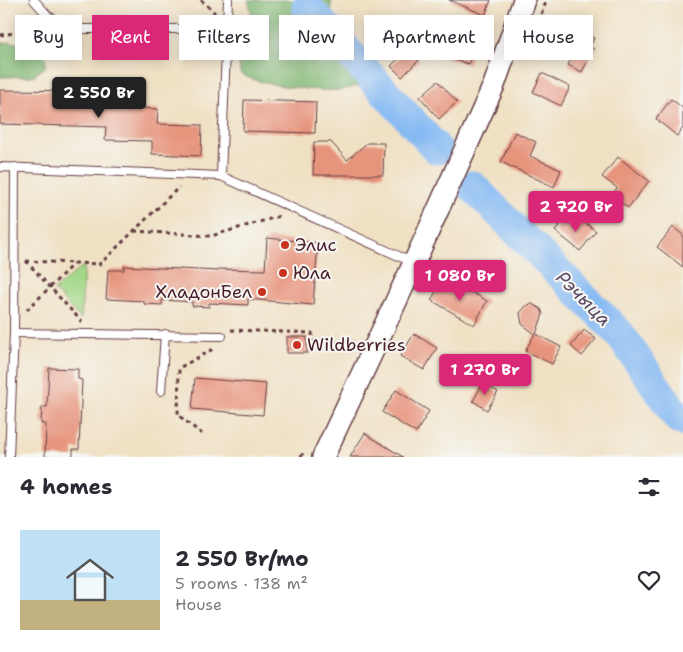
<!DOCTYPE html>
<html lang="en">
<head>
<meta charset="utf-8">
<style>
  :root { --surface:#fff; --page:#f7f7f7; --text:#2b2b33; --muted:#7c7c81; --accent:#db2777 }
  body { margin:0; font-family:"Shantell Sans",sans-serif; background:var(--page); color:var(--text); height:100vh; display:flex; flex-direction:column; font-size:19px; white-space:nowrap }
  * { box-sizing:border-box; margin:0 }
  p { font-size:16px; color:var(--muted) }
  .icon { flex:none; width:28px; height:28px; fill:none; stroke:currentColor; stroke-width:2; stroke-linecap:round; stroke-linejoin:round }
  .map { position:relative; height:457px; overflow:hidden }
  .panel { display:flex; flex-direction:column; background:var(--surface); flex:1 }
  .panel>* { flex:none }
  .guide { position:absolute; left:15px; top:15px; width:654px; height:45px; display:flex; gap:10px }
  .price { position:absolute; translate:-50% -42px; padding:0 11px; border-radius:5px; background:var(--accent); color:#fff; font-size:16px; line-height:32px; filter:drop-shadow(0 1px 2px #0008) }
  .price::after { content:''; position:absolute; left:50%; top:30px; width:15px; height:11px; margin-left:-8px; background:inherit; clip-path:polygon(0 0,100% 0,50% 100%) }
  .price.on { background:#222; color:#fff }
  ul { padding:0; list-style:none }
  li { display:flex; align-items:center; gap:15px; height:125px; padding:0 20px }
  li span { display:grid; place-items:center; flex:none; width:140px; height:100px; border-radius:0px; color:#555 }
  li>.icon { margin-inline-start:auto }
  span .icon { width:60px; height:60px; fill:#fffc; stroke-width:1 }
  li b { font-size:21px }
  h2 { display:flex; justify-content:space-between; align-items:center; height:60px; padding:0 20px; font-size:21px }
  .tag { padding:0 18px; border-radius:0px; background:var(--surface); box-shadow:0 2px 12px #0003; font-size:18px; line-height:45px }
  .tag.on { background:var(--accent); color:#fff }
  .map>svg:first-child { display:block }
  .green { fill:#a3d888; stroke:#767c5a }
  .forest { fill:#82b874; stroke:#666c50 }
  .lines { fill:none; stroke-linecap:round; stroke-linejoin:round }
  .river { stroke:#85b9f3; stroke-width:31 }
  .building { fill:#e7947d }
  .service-casing { stroke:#633c42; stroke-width:10 }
  .secondary-casing { stroke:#633c42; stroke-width:24 }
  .path { stroke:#633c42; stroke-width:3; stroke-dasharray:4 4; stroke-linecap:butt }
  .service { stroke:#fff; stroke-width:8 }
  .secondary { stroke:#fff; stroke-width:21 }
  .poi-dot { fill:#c8321e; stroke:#f6f6f2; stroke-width:2 }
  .labels { text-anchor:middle; stroke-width:4; stroke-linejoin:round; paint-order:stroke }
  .poi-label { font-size:18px; fill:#4a1f2b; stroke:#f6f6f2; text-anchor:start }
  .water-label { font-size:19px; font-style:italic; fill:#5c4d67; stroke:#f6f6f2 }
</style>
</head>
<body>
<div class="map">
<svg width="683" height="457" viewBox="0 0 683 457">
  <rect width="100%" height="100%" fill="#f6f6f2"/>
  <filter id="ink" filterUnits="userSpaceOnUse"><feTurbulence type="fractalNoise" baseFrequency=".02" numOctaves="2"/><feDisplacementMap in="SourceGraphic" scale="10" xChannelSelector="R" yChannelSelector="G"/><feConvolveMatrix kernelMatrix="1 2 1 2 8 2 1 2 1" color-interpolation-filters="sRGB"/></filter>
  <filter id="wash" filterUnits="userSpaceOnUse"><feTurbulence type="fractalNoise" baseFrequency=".0096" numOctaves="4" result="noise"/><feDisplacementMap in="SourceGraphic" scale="20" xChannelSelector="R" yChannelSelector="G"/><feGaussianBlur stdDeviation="1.12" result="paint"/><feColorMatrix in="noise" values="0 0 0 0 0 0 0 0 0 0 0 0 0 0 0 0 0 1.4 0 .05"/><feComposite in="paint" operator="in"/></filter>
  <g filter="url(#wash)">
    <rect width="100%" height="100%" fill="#f0e1c5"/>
    <path class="green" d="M84,265L81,319L54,290Z"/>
    <g class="forest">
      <path d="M248,0H331L332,16L363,50L371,64L364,85C356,86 348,89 340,90C321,92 254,85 240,73L239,60L257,31Z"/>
      <path d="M10,42L32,46L46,58L45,67L33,76L0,77V43Z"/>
    </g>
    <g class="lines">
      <g class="river">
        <path d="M307,7L437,149"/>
        <path d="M472,186L619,333L678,418L683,421"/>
      </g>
    </g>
    <g id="blocks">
      <g class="building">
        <path d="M449,0H491L485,15Z"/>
        <path d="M565,23L594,38L590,47L594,49L582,72L568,65L573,55L554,44Z"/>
        <path d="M447,38L473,45L469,64L442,57Z"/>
        <path d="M409,48L419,60L402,77L391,66Z"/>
        <path d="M542,73L570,87L561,106L533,92Z"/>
        <path d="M438,81L457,102L439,119L420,97Z"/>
        <path d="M0,90L96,91V98H107L106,107L158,109L157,124L202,125L201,156L152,154V141L105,140L106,127L0,124Z"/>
        <path d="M671,99L683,108V128L677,136L656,119Z"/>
        <path d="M244,100L316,102L315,133L243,131Z"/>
        <path d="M515,132L536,142L530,156L561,170L554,187L501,162Z"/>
        <path d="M314,142H331L347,160L367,143H384L383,175H313Z"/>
        <path d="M618,157L649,181L628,208L612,195L617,188L602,177Z"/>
        <path d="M565,217L574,224L579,218L596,231L580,251L555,231Z"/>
        <path d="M673,227L683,235V267L657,247Z"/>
        <path d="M267,238L318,243L313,305L248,299V305L209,303V307L192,306V302L162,300V305L144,304V301L106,299L108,270H124V266L218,271V269L265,270Z"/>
        <path d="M441,283L455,291L459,285L487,301L474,325L431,300Z"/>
        <path d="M532,304L541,309L543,314L536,334L561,347L552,364L525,351L535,334L522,324L520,313L527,305Z"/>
        <path d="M584,330L596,339L582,356L571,346Z"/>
        <path d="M414,334L437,348L424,370L400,356Z"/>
        <rect x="287" y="337" width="20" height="16"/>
        <path d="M49,368L78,369V379L82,380L79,449H73V457H45L46,424H41L42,407H47Z"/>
        <path d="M195,378L266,384L263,415L192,409Z"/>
        <path d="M483,383L498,392L487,410L473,401Z"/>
        <path d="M396,390L429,411L416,433L382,412Z"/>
        <path d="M365,433L374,439L403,457H350Z"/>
      </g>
    </g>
  </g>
  <g filter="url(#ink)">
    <use href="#blocks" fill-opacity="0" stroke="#633c42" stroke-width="1"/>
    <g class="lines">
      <defs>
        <g id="service">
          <path d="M34,0L48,16L74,29H227"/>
          <path d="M0,167L221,176L412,262"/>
          <path d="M221,176L228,0"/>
          <path d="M14,333L222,336"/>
          <path d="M161,391L165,334"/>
          <path d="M9,457L14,333L15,167"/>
        </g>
        <path id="secondary" d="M323,457L414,263L494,85L524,0"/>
      </defs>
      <use href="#service" class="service-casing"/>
      <use href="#secondary" class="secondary-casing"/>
      <g class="path">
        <path d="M201,0L215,13"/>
        <path d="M541,14L547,0"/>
        <path d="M0,35L43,29"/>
        <path d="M134,231L211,236L280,216"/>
        <path d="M26,261L100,264L179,187"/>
        <path d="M26,261L82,322"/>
        <path d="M27,310L74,263"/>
        <path d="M231,330L312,333L313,343L356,342"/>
        <path d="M202,434L178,415L179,368L213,349"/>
        <path d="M301,457L304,451"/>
      </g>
      <use href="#service" class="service"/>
      <use href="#secondary" class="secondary"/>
    </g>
  </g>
  <g class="poi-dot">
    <circle cx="285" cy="245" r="5"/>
    <circle cx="283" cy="273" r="5"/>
    <circle cx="262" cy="292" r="5"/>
    <circle cx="297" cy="345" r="5"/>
  </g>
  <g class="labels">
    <g class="poi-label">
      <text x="295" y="251">Элис</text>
      <text x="293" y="279">Юла</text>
      <text x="252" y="298" text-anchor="end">ХладонБел</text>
      <text x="307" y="351">Wildberries</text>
    </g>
    <g class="water-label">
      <text transform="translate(584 298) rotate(45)" y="7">Рэчыца</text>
    </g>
  </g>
</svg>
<b class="price on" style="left:99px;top:119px">2 550 Br</b>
<b class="price" style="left:576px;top:233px">2 720 Br</b>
<b class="price" style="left:460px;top:302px">1 080 Br</b>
<b class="price" style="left:485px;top:396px">1 270 Br</b>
<div class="guide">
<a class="tag">Buy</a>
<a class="tag on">Rent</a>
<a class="tag">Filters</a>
<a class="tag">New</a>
<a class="tag">Apartment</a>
<a class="tag">House</a>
</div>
</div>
<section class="panel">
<h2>4 homes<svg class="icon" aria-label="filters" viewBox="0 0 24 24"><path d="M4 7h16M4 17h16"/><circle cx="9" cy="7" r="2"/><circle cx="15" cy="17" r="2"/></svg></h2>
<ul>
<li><span style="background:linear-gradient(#bfe0f5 70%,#c2b280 0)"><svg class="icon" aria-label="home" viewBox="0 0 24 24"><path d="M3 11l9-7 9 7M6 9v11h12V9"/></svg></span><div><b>2 550 Br/mo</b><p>5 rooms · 138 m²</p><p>House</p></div><svg class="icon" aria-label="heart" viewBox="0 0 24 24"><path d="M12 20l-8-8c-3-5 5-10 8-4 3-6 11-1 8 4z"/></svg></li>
</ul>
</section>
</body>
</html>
